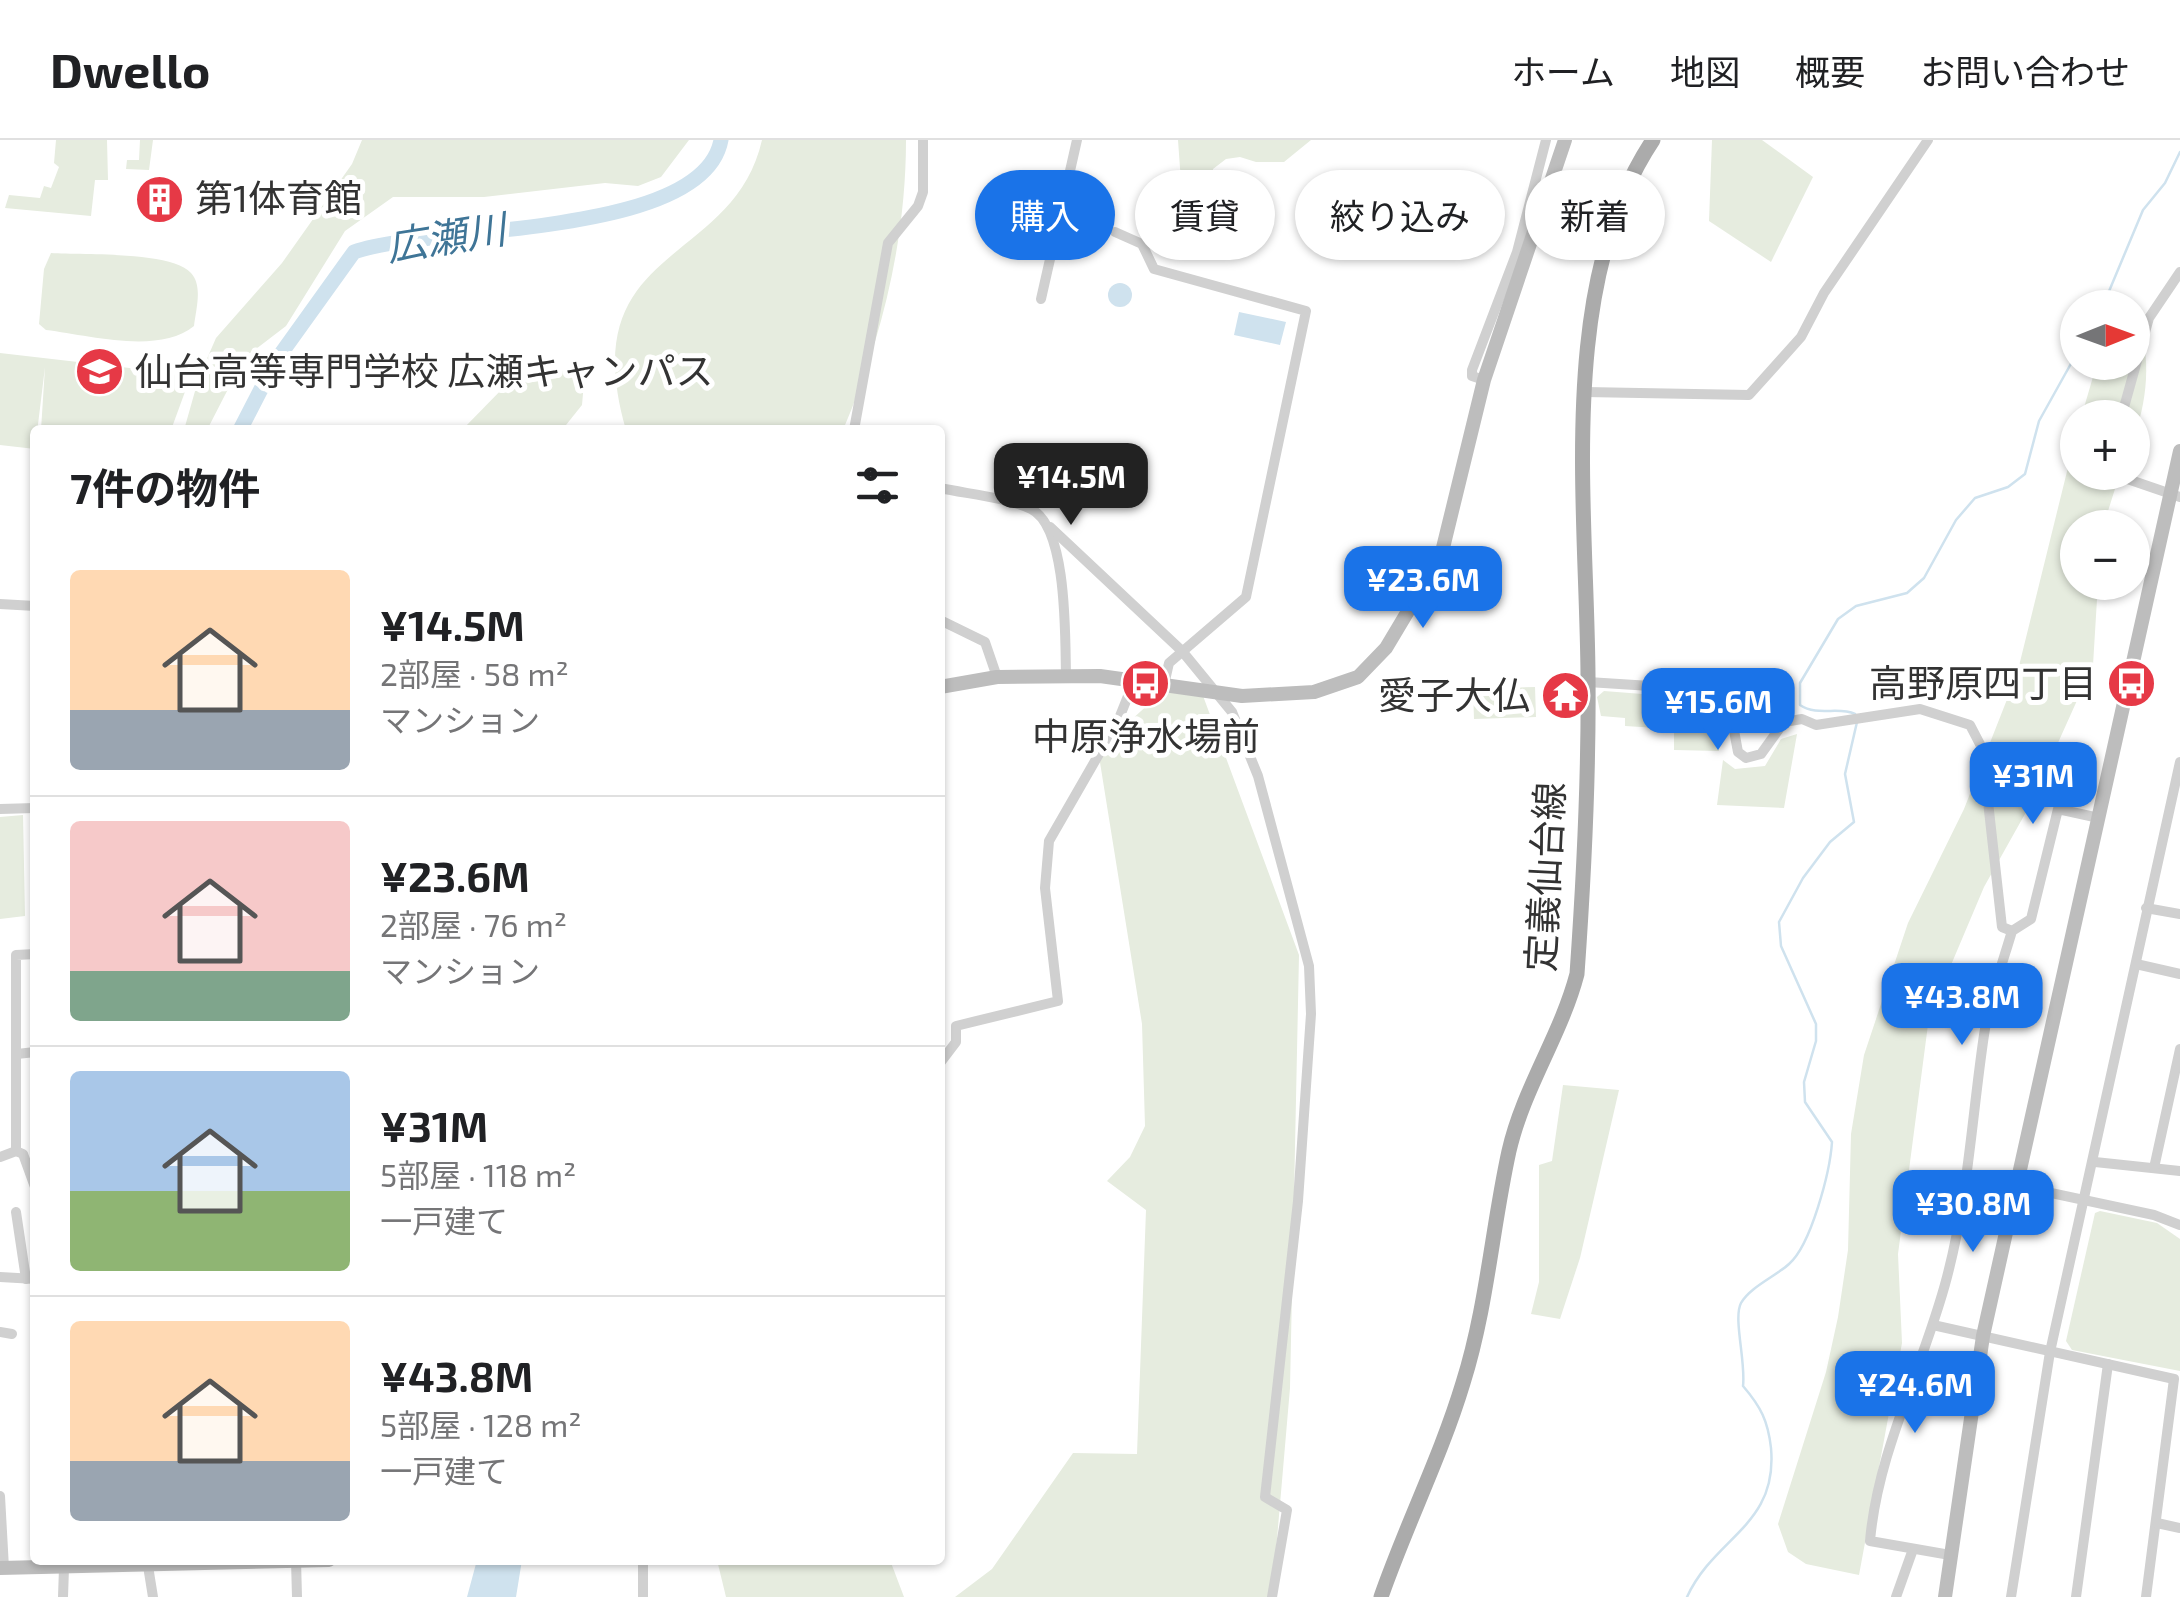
<!DOCTYPE html>
<html lang="ja">
<head>
<meta charset="utf-8">
<style>
  :root { --surface:#fff; --page:#f2f2f2; --text:#202124; --muted:#757577; --line:#e0e0e0; --accent:#1a73e8 }
  body { margin:0; font-family:"Exo 2","Noto Sans JP",sans-serif; background:var(--page); color:var(--text); height:100vh; display:flex; flex-direction:column; font-size:38px; white-space:nowrap }
  * { box-sizing:border-box; margin:0 }
  p { font-size:32px; color:var(--muted) }
  .icon { flex:none; width:55px; height:55px; fill:none; stroke:currentColor; stroke-width:2; stroke-linecap:round; stroke-linejoin:round }
  .map { position:relative; flex:1; overflow:hidden }
  .drawer { position:absolute; left:30px; top:285px; width:915px; height:1140px; display:flex; flex-direction:column; background:var(--surface); border-radius:10px; box-shadow:0 2px 8px #0004 }
  .drawer>* { flex:none }
  .guide { position:absolute; left:975px; top:30px; width:950px; height:90px; display:flex; gap:20px }
  .needle { width:65px; rotate:89deg }
  .tools { position:absolute; left:2060px; top:150px; display:grid; gap:20px }
  .tools a { display:grid; place-items:center; width:90px; height:90px; border-radius:50%; background:var(--surface); box-shadow:0 2px 8px #0004; font-size:50px }
  .price { position:absolute; translate:-50% -85px; padding:0 22px; border-radius:20px; background:var(--accent); color:#fff; font-size:32px; line-height:65px; filter:drop-shadow(0 2px 5px #0008) }
  .price::after { content:''; position:absolute; left:50%; top:60px; width:30px; height:22px; margin-left:-15px; background:inherit; clip-path:polygon(0 0,100% 0,50% 100%) }
  .price.on { background:#222; color:#fff }
  ul { padding:0; list-style:none }
  li { display:flex; align-items:center; gap:30px; height:250px; padding:0 40px }
  li+li { border-top:2px solid var(--line) }
  li span { display:grid; place-items:center; flex:none; width:280px; height:200px; border-radius:10px; color:#555 }
  li>.icon { margin-inline-start:auto }
  span .icon { width:120px; height:120px; fill:#fffc; stroke-width:1 }
  li b { font-size:42px }
  h2 { display:flex; justify-content:space-between; align-items:center; height:120px; padding:0 40px; font-size:42px }
  .chip { padding:0 35px; border-radius:45px; background:var(--surface); box-shadow:0 2px 8px #0004; font-size:35px; line-height:90px }
  .chip.on { background:var(--accent); color:#fff }
  header { display:flex; align-items:center; gap:60px; box-sizing:border-box; height:140px; padding:0 50px; background:var(--surface); border-bottom:2px solid var(--line) }
  header strong { font-size:48px }
  nav { display:flex; gap:55px; margin-inline-start:auto; font-size:35px }
  .map>svg:first-child { display:block }
  .green { fill:#e6ecdf }
  .water { fill:#cfe2ee }
  .lines { fill:none; stroke-linecap:round; stroke-linejoin:round }
  .stream { stroke:#cfe2ee; stroke-width:2.5 }
  .river { stroke:#cfe2ee; stroke-width:15 }
  .street { stroke:#d0d0d0; stroke-width:10 }
  .secondary { stroke:#bdbdbd; stroke-width:14 }
  .primary { stroke:#ababab; stroke-width:15 }
  .labels { text-anchor:middle; stroke-width:10; stroke-linejoin:round; paint-order:stroke }
  .poi-label { font-size:38px; fill:#333; stroke:#fff; text-anchor:start }
  .street-label { font-size:38px; fill:#333; stroke:#fff }
  .water-label { font-size:40px; font-style:italic; fill:#3f7597; stroke:#fff }
</style>
</head>
<body>
<header>
<strong>Dwello</strong>
<nav><a>ホーム</a><a>地図</a><a>概要</a><a>お問い合わせ</a></nav>
</header>
<div class="map">
<svg width="2180" height="1457" viewBox="0 0 2180 1457">
  <rect width="100%" height="100%" fill="#fff"/>
  <g class="green">
    <path d="M56,0H107L108,40H95L91,76L5,68L9,55L40,58L44,46L51,48L59,27L54,23Z"/>
    <path d="M140,0H153L149,30L126,29L127,20H139Z"/>
    <path d="M362,0H689L661,37L638,46L605,43L484,57H393L345,91L286,186L244,218L207,290H184L199,237L216,198L282,123L352,24Z"/>
    <path d="M762,0H906C906,100 882,198 843,290H626C572,103 733,128 762,0Z"/>
    <path d="M1178,0H1311L1284,22H1256L1240,17L1226,19L1213,29V57L1208,64L1189,63L1182,56Z"/>
    <path d="M1712,0H1762L1813,37L1771,122L1709,81Z"/>
    <path d="M51,113C80,115 172,111 191,133C203,146 196,169 194,186C159,215 88,195 46,190L39,184L44,129Z"/>
    <path d="M2135,183C2154,208 2146,271 2133,297L2132,278H2081L2097,223L2132,222Z"/>
    <path d="M0,213L173,233L186,249L171,290H41L45,227L35,309L0,305Z"/>
    <path d="M545,229L576,232L584,242L582,265L562,290H462L506,245Z"/>
    <path d="M2077,291L2078,332L2120,333L2103,387L2078,388V442L2098,443L2093,525L2030,665L1984,747L1929,877L1898,1114L1902,1203L1859,1435L1806,1424L1788,1412L1778,1384L1826,1232L1838,1177L1848,1110L1851,994L1864,915L1908,783L1964,669L2017,534Z"/>
    <path d="M1199,545L1299,815L1290,1248L1272,1457H955L992,1429L1073,1313L1137,1314L1146,1070L1107,1041L1130,1017L1145,986L1142,884L1098,610L1162,552Z"/>
    <path d="M1535,547L1536,577L1474,579L1473,549Z"/>
    <path d="M1604,551L1706,559L1715,565L1719,611L1674,610V589L1625,586V578L1601,576L1597,557Z"/>
    <path d="M1797,594L1784,668L1717,665L1723,620L1735,629L1765,626L1781,599Z"/>
    <path d="M23,675L25,776L0,779V677Z"/>
    <path d="M1563,945L1619,950L1580,1118L1560,1179L1531,1174L1539,1142V1025L1552,1021Z"/>
    <path d="M2100,1071L2157,1083L2180,1099V1231L2072,1210L2066,1201L2095,1073Z"/>
    <path d="M717,1420H890L904,1457H726Z"/>
  </g>
  <g class="water">
    <circle cx="1120" cy="155" r="12"/>
    <path d="M1239,172L1286,182L1280,205L1234,195Z"/>
    <path d="M477,1420H522L516,1457H467Z"/>
  </g>
  <g class="lines">
    <g class="stream">
      <path d="M2102,168L2143,70L2165,43L2180,12"/>
      <path d="M1855,574C1838,566 1818,577 1800,565V543L1838,479L1856,466L1907,453L1924,438L1956,380L1975,358L2008,347L2025,334L2039,281L2078,211"/>
      <path d="M1687,1457C1715,1396 1778,1386 1771,1308C1768,1281 1761,1267 1743,1246C1746,1222 1733,1178 1741,1163C1750,1147 1776,1136 1789,1124C1811,1105 1830,1032 1832,1002L1805,962L1804,942L1816,901V884L1781,806L1779,782L1803,738L1830,702L1854,682L1845,634L1857,582"/>
    </g>
    <path class="river" d="M240,290L275,222L354,112C427,85 703,99 721,0"/>
    <g class="street">
      <path d="M1115,92L1142,104L1154,129L1306,171L1246,457L1169,523L1164,545"/>
      <path d="M1041,159L1077,0"/>
      <path d="M1484,240L1472,236V230L1517,112L1546,0"/>
      <path d="M1585,252L1749,255L1801,197L1824,153L1928,0"/>
      <path d="M2121,278L2149,178L2180,132"/>
      <path d="M854,290L888,103L918,66L923,52V0"/>
      <path d="M2107,332L2180,357"/>
      <path d="M940,348C968,354 1005,357 1031,369C1068,387 1065,499 1066,537"/>
      <path d="M1050,387L1182,511L1232,572L1258,636L1309,826L1311,874L1298,1061L1265,1357L1287,1370L1272,1457"/>
      <path d="M0,464L35,466"/>
      <path d="M940,480L985,502L997,537"/>
      <path d="M1588,542L1713,550L1728,558L1738,612L1746,618L1761,614L1784,582L1802,579L1816,585L1920,569L1970,585L1982,608L2002,787L2012,791"/>
      <path d="M0,669L35,668"/>
      <path d="M2146,768L2180,774"/>
      <path d="M2136,824L2180,834"/>
      <path d="M17,914L35,912"/>
      <path d="M940,923L956,902V886L1058,861L1045,748L1049,701L1118,581L1134,541"/>
      <path d="M16,1011L23,1014L35,1047"/>
      <path d="M0,1017L16,1011V815L35,814"/>
      <path d="M2095,1022L2180,1031"/>
      <path d="M2154,1028L2180,909"/>
      <path d="M1968,1035L2154,1075L2180,1085"/>
      <path d="M16,1072L26,1139"/>
      <path d="M0,1137L35,1139"/>
      <path d="M1933,1185L2174,1239L2146,1457"/>
      <path d="M0,1192L12,1194"/>
      <path d="M0,1356L4,1428"/>
      <path d="M2157,1383L2180,1388"/>
      <path d="M1950,1415L1870,1401C1878,1309 1924,1226 1947,1137C1968,1057 1972,976 1984,895C1989,860 2002,825 2012,791L2031,779L2058,669L2099,678"/>
      <path d="M296,1420L297,1457"/>
      <path d="M643,1420V1457"/>
      <path d="M148,1426L153,1457"/>
      <path d="M63,1457L64,1428"/>
      <path d="M1896,1457L1912,1412"/>
      <path d="M2011,1457L2050,1212L2180,622"/>
      <path d="M2076,1457L2108,1224"/>
    </g>
    <g class="secondary">
      <path d="M940,547L997,537L1100,536L1242,556L1314,552L1358,537L1386,508L1441,416L1484,240L1565,0"/>
      <path d="M0,1428L329,1420"/>
      <path d="M1945,1457L1983,1196L2180,311"/>
    </g>
    <path class="primary" d="M1381,1457C1406,1385 1441,1316 1463,1243C1487,1167 1492,1088 1509,1011C1523,949 1561,895 1577,834C1584,735 1589,635 1588,536C1587,368 1556,145 1653,0"/>
  </g>
  <defs>
    <symbol id="building-disc" viewBox="-11 -11 22 22"><circle r="9.5" fill="#e63946" stroke="#fff"/><path d="M-4-6H4V6H1V3H-1V6H-4ZM-2.5-4.3h1.7v1.8h-1.7ZM.8-4.3h1.7v1.8H.8ZM-2.5-1h1.7V.8h-1.7ZM.8-1h1.7V.8H.8Z" fill="#fff"/></symbol>
    <symbol id="university-disc" viewBox="-11 -11 22 22"><circle r="9.5" fill="#e63946" stroke="#fff"/><path d="M0-5L7-2L0 1L-7-2ZM-4 1L0 2.5L4 1V4Q0 6-4 4Z" fill="#fff"/></symbol>
    <symbol id="bus-disc" viewBox="-11 -11 22 22"><circle r="9.5" fill="#e63946" stroke="#fff"/><path d="M-5-6H5V4H4V6H2V4H-2V6H-4V4H-5ZM-3.5-4V0h7V-4ZM-3.5 1.2v1.5H-2V1.2ZM2 1.2v1.5H3.5V1.2Z" fill="#fff"/></symbol>
    <symbol id="temple-disc" viewBox="-11 -11 22 22"><circle r="9.5" fill="#e63946" stroke="#fff"/><path d="M0-6L5-2H3V0L6.5 2.5H4V6H1.5V3h-3V6H-4V2.5H-6.5L-3 0V-2H-5Z" fill="#fff"/></symbol>
  </defs>
  <g fill-rule="evenodd">
    <use href="#building-disc" x="132" y="32" width="55" height="55"/>
    <use href="#university-disc" x="72" y="204" width="55" height="55"/>
    <use href="#bus-disc" x="1118" y="516" width="55" height="55"/>
    <use href="#bus-disc" x="2104" y="516" width="55" height="55"/>
    <use href="#temple-disc" x="1538" y="528" width="55" height="55"/>
  </g>
  <g class="labels">
    <g class="poi-label">
      <text x="195" y="72">第1体育館</text>
      <text x="135" y="245">仙台高等専門学校 広瀬キャンパス</text>
      <text x="2097" y="557" text-anchor="end">高野原四丁目</text>
      <text x="1530" y="569" text-anchor="end">愛子大仏</text>
      <text x="1146" y="610" text-anchor="middle">中原浄水場前</text>
    </g>
    <g class="street-label">
      <text transform="translate(1546 737) rotate(-87)" y="13">定義仙台線</text>
    </g>
    <g class="water-label">
      <text transform="translate(446 98) rotate(-9)" y="14">広瀬川</text>
    </g>
  </g>
</svg>
<div class="tools">
<a><svg class="needle" viewBox="-14 -14 28 28"><path d="M0-13l5 13h-10z" fill="#e53935"/><path d="M0 13l5-13h-10z" fill="#757577"/></svg></a>
<a>+</a>
<a>−</a>
</div>
<b class="price on" style="left:1071px;top:388px">¥14.5M</b>
<b class="price" style="left:1423px;top:491px">¥23.6M</b>
<b class="price" style="left:1718px;top:613px">¥15.6M</b>
<b class="price" style="left:2033px;top:687px">¥31M</b>
<b class="price" style="left:1962px;top:908px">¥43.8M</b>
<b class="price" style="left:1973px;top:1115px">¥30.8M</b>
<b class="price" style="left:1915px;top:1296px">¥24.6M</b>
<div class="guide">
<a class="chip on">購入</a>
<a class="chip">賃貸</a>
<a class="chip">絞り込み</a>
<a class="chip">新着</a>
</div>
<section class="drawer">
<h2>7件の物件<svg class="icon" aria-label="filters" viewBox="0 0 24 24"><path d="M4 7h16M4 17h16"/><circle cx="9" cy="7" r="2"/><circle cx="15" cy="17" r="2"/></svg></h2>
<ul>
<li><span style="background:linear-gradient(#ffd9b3 70%,#9aa5b1 0)"><svg class="icon" aria-label="home" viewBox="0 0 24 24"><path d="M3 11l9-7 9 7M6 9v11h12V9"/></svg></span><div><b>¥14.5M</b><p>2部屋 · 58 m²</p><p>マンション</p></div></li>
<li><span style="background:linear-gradient(#f6c9c9 75%,#7fa58c 0)"><svg class="icon" aria-label="home" viewBox="0 0 24 24"><path d="M3 11l9-7 9 7M6 9v11h12V9"/></svg></span><div><b>¥23.6M</b><p>2部屋 · 76 m²</p><p>マンション</p></div></li>
<li><span style="background:linear-gradient(#a9c7e8 60%,#8fb573 0)"><svg class="icon" aria-label="home" viewBox="0 0 24 24"><path d="M3 11l9-7 9 7M6 9v11h12V9"/></svg></span><div><b>¥31M</b><p>5部屋 · 118 m²</p><p>一戸建て</p></div></li>
<li><span style="background:linear-gradient(#ffd9b3 70%,#9aa5b1 0)"><svg class="icon" aria-label="home" viewBox="0 0 24 24"><path d="M3 11l9-7 9 7M6 9v11h12V9"/></svg></span><div><b>¥43.8M</b><p>5部屋 · 128 m²</p><p>一戸建て</p></div></li>
</ul>
</section>
</div>
</body>
</html>
